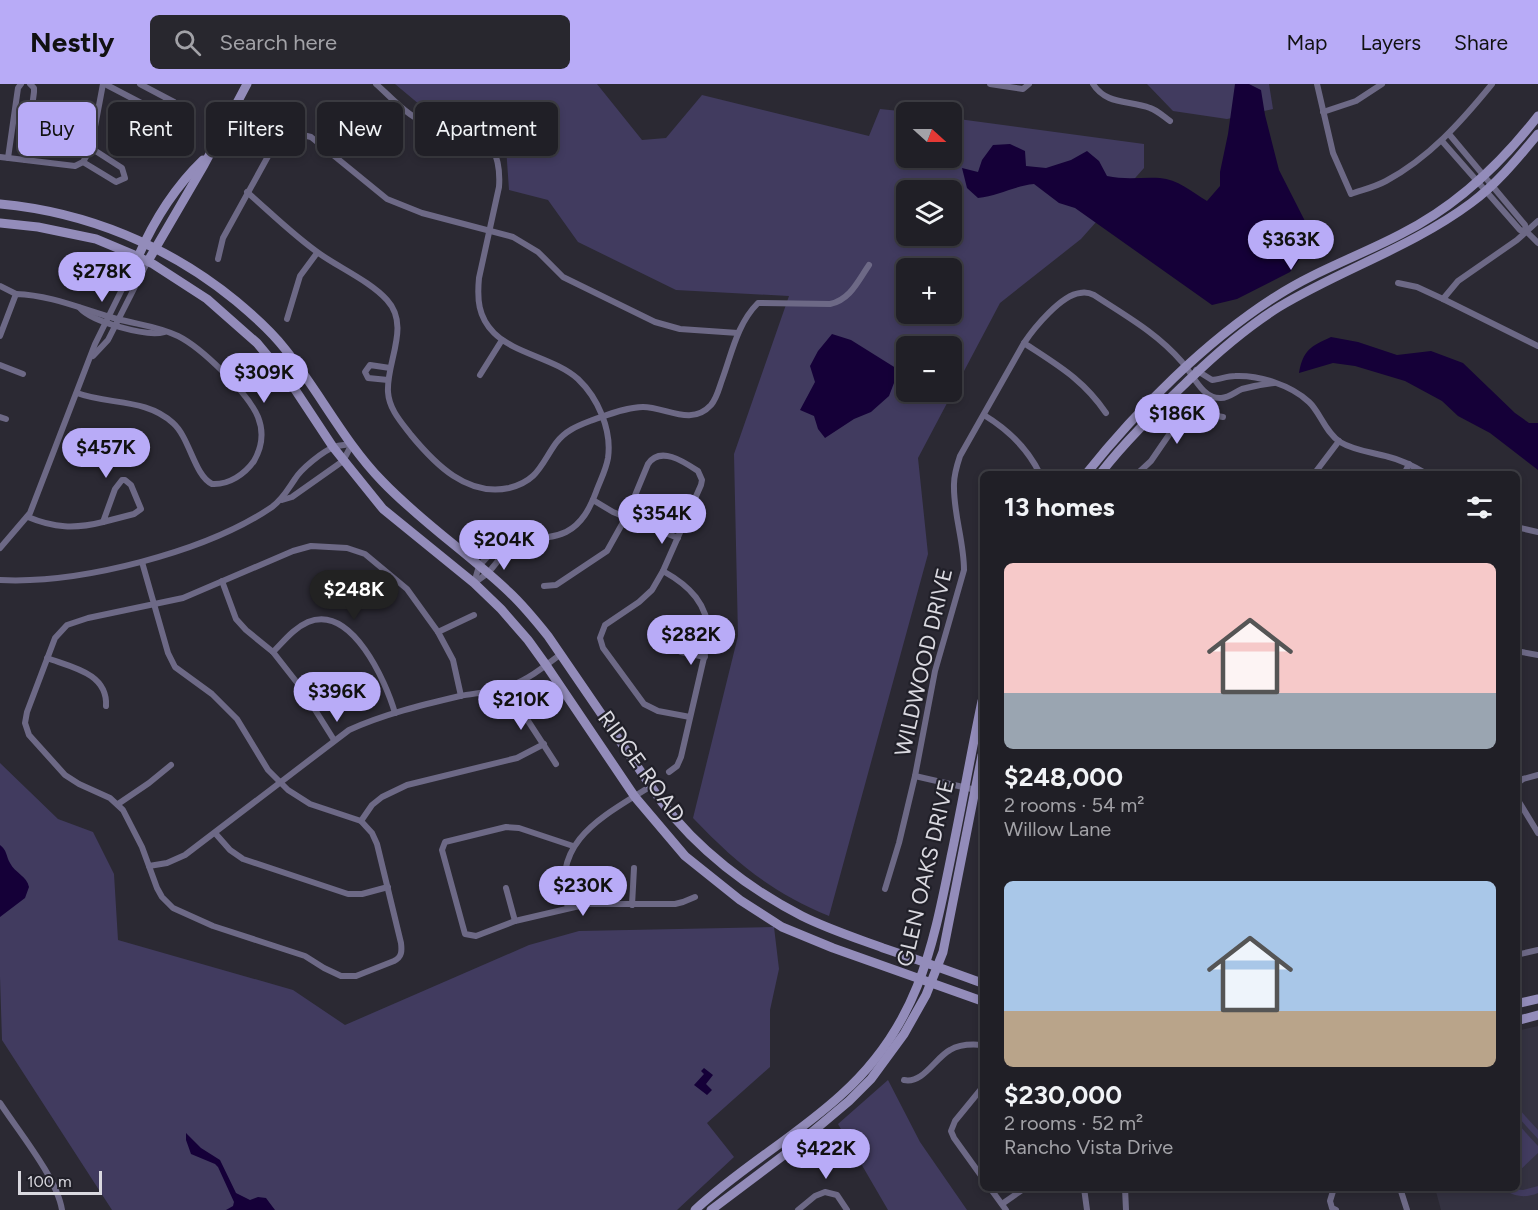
<!DOCTYPE html>
<html lang="en">
<head>
<meta charset="utf-8">
<style>
  :root { --surface:#201f26; --page:#28272e; --text:#f1f3f6; --muted:#a2a2a7; --line:#3d3d43; --accent:#b8abf7 }
  body { margin:0; font-family:Figtree,sans-serif; background:var(--page); color:var(--text); height:100vh; display:flex; flex-direction:column; font-size:22px; white-space:nowrap }
  * { box-sizing:border-box; margin:0 }
  p { font-size:20px; color:var(--muted) }
  .icon { flex:none; width:33px; height:33px; fill:none; stroke:currentColor; stroke-width:2; stroke-linecap:round; stroke-linejoin:round }
  .map { position:relative; flex:1; overflow:hidden }
  .panel { position:absolute; left:980px; top:387px; width:540px; height:720px; display:flex; flex-direction:column; background:var(--surface); border-radius:9px; box-shadow:0 3px 9px #0003,0 0 0 2px var(--line) }
  .panel>* { flex:none }
  .hud { position:absolute; left:18px; top:18px; width:570px; height:54px; display:flex; gap:12px }
  .needle { width:39px; rotate:111deg }
  .controls { position:absolute; left:896px; top:18px; display:grid; gap:12px }
  .controls a { display:grid; place-items:center; width:66px; height:66px; border-radius:9px; background:var(--surface); box-shadow:0 3px 9px #0003,0 0 0 2px var(--line); font-size:30px }
  .scale { position:absolute; left:18px; bottom:15px; width:84px; box-sizing:border-box; padding-left:6px; border:3px solid #dad9e0; border-top:0; font-size:16px; line-height:21px; white-space:nowrap; color:#dad9e0; -webkit-text-stroke:4px #212029; paint-order:stroke }
  .price { position:absolute; translate:-50% -51px; padding:0 14px; border-radius:21px; background:var(--accent); color:#111; font-size:20px; line-height:39px; filter:drop-shadow(0 2px 3px #0008) }
  .price::after { content:''; position:absolute; left:50%; top:36px; width:18px; height:14px; margin-left:-9px; background:inherit; clip-path:polygon(0 0,100% 0,50% 100%) }
  .price.active { background:#222; color:#fff }
  ul { padding:0; list-style:none }
  li { display:grid; align-content:center; gap:12px; height:318px; padding:0 24px }
  li span { display:grid; place-items:center; height:186px; border-radius:9px; color:#555 }
  li>.icon { margin-inline-start:auto }
  span .icon { width:108px; height:108px; fill:#fffc; stroke-width:1 }
  li b { font-size:26px }
  h2 { display:flex; justify-content:space-between; align-items:center; height:72px; padding:0 24px; font-size:26px }
  .chip { padding:0 21px; border-radius:9px; background:var(--surface); box-shadow:0 3px 9px #0003,0 0 0 2px var(--line); font-size:21px; line-height:54px }
  .chip.active { background:var(--accent); color:#111 }
  header { display:flex; align-items:center; gap:36px; box-sizing:border-box; height:84px; padding:0 30px; background:var(--accent); color:#111 }
  header strong { font-size:28px }
  nav { display:flex; gap:33px; margin-inline-start:auto; font-size:21px }
  .search { width:420px; height:54px; background:var(--page); display:flex; align-items:center; gap:15px; box-sizing:border-box; padding:0 21px; border-radius:9px; color:var(--muted); font-size:22px }
  .map>svg:first-child { display:block }
  .built { fill:#343241 }
  .green { fill:#413b5f; fill-rule:evenodd }
  .water { fill:#150038 }
  .lines { fill:none; stroke-linecap:round; stroke-linejoin:round }
  .street { stroke:#6d6986; stroke-width:6 }
  .secondary { stroke:#938cba; stroke-width:9 }
  .labels { text-anchor:middle; stroke-width:4.5; stroke-linejoin:round; paint-order:stroke }
  .street-label { font-size:22px; fill:#dad9e0; stroke:#212029 }
</style>
</head>
<body>
<header>
<strong>Nestly</strong>
<div class="search"><svg class="icon" aria-label="search" viewBox="0 0 24 24"><circle cx="10" cy="10" r="6"/><path d="M15 15l6 6"/></svg>Search here</div>
<nav><a>Map</a><a>Layers</a><a>Share</a></nav>
</header>
<div class="map">
<svg width="1538" height="1126" viewBox="0 0 1538 1126">
  <rect width="100%" height="100%" fill="#2b2933"/>
  <path class="built" d="M1538,942V1126H1441L1435,1104H1516L1517,947Z"/>
  <g class="green">
    <path d="M395,0H597L642,56L666,54L702,11L869,52L880,25L909,28H906V74H951V34L1144,60V84L1081,155L1000,219L918,374L928,470L829,832C771,808 736,779 693,734L738,552L734,370L789,212L676,206L578,158L548,116L509,106L506,63L488,45L463,34L432,31ZM906,106H951V152H906ZM906,184H951V230H906ZM906,262H951V308H906Z"/>
    <path d="M1147,0H1269L1273,25L1227,35L1173,27Z"/>
    <path d="M0,679L58,735L93,748L114,790L118,856L293,906L345,941L529,861L579,847L774,843L779,885L770,926V983L707,1039L734,1073L677,1126H112L2,956L0,893Z"/>
    <path d="M888,996L920,1058L967,1126H888L838,1040Z"/>
    <path d="M1517,1023L1538,1046V1055L1517,1032Z"/>
    <path d="M1517,1039L1538,1062V1069L1517,1089Z"/>
    <path d="M1538,1102V1109C1524,1115 1513,1112 1501,1104L1523,1106Z"/>
  </g>
  <g class="water">
    <path d="M1235,0H1249L1261,6L1265,31L1279,86L1309,145L1305,168L1290,188L1237,215L1212,221L1075,124L1059,119L1034,100C1014,102 998,112 978,114L967,104L962,84L978,88L982,76L993,61L1010,60L1025,67L1026,82L1046,84L1071,76L1087,67L1099,77L1107,92C1125,96 1142,93 1160,94C1177,95 1192,108 1207,117L1220,102V88L1228,50Z"/>
    <path d="M832,250L851,256L899,286L889,312L871,328L854,335L825,354L818,345L814,332L800,326L815,298L810,282L818,267Z"/>
    <path d="M1331,253L1358,258L1397,271L1431,267L1463,279L1515,329L1529,339H1538V386L1490,349L1458,332L1442,317L1405,297L1355,282L1333,279L1299,289C1303,266 1311,262 1331,253Z"/>
    <path d="M0,761C7,766 6,772 10,779C15,789 27,792 29,803L25,814L0,833Z"/>
    <path d="M704,984L713,991L706,1000L712,1006L707,1011L694,1001L704,990L701,987Z"/>
    <path d="M186,1049L201,1064L220,1076L236,1109L250,1116L258,1113L266,1114L275,1126H226L233,1122L234,1118L218,1083L215,1080L191,1070L186,1056Z"/>
  </g>
  <g class="lines">
    <g class="street">
      <path d="M105,0L168,33L176,31L179,24L174,18L140,0"/>
      <path d="M376,0C390,12 406,31 424,38C435,42 449,41 461,42C492,46 501,76 499,103L479,194C477,215 478,233 494,249C515,270 554,274 578,295C598,314 612,346 608,374C606,386 600,397 596,408C590,424 582,440 566,448C545,458 525,451 504,455L479,482L474,499"/>
      <path d="M990,0L1023,5L1029,0"/>
      <path d="M1093,0C1106,21 1129,16 1150,24C1157,26 1164,33 1170,37"/>
      <path d="M1317,0L1333,69L1351,110C1362,106 1375,103 1386,97C1429,74 1461,38 1492,0"/>
      <path d="M1323,28L1356,17L1382,0"/>
      <path d="M1449,50L1525,141L1527,148"/>
      <path d="M1442,57L1520,146L1527,148L1538,159"/>
      <path d="M0,73L75,82L83,78L91,64L103,0"/>
      <path d="M8,74L18,4L21,0"/>
      <path d="M25,76L34,8V4L30,0"/>
      <path d="M83,78L116,98L125,94L122,84L91,64"/>
      <path d="M247,108C271,129 294,152 320,170C340,184 371,198 387,216C411,242 386,278 388,308C389,325 401,338 411,351C435,380 467,413 509,404C538,397 541,380 556,359C565,347 577,342 590,337C605,332 626,323 643,323C666,323 691,343 711,321C717,314 719,304 722,296C732,269 737,240 758,219L830,220C850,216 858,197 869,181"/>
      <path d="M218,175L223,154L277,56C290,48 297,49 311,53L387,115L422,129L513,153L538,168L563,193L655,238L680,245L738,249"/>
      <path d="M1398,199L1417,203L1443,215L1538,262"/>
      <path d="M0,202L16,210"/>
      <path d="M1443,215L1458,197L1517,156L1538,137"/>
      <path d="M80,224C92,238 147,253 164,248"/>
      <path d="M287,235L300,192L317,169"/>
      <path d="M0,252L16,210C51,211 84,226 117,235C140,241 157,242 178,252C202,264 248,309 258,333C264,348 262,363 254,377C245,390 229,401 212,400C194,391 190,354 173,339C146,314 109,321 77,309"/>
      <path d="M1024,259C1057,281 1083,295 1106,329"/>
      <path d="M93,272L108,256L148,177"/>
      <path d="M0,281L23,290"/>
      <path d="M1196,286L1212,296C1220,295 1228,292 1235,292C1259,291 1291,301 1309,318C1320,328 1325,348 1340,358C1355,367 1372,368 1389,373C1402,376 1415,383 1427,390"/>
      <path d="M480,291L502,256"/>
      <path d="M388,296L368,294L365,288L370,281L390,284"/>
      <path d="M984,331C1007,345 1028,365 1040,390"/>
      <path d="M0,333L6,335"/>
      <path d="M1137,390L1151,377L1175,342L1191,331L1200,329L1223,333"/>
      <path d="M1314,390L1339,357"/>
      <path d="M1404,390L1409,380"/>
      <path d="M122,396H125L131,401L141,425L134,430L103,438L115,405Z"/>
      <path d="M282,416L292,413L343,377L352,360"/>
      <path d="M593,416L613,428L678,454"/>
      <path d="M28,433C54,444 75,445 103,438"/>
      <path d="M1516,443L1538,448"/>
      <path d="M0,464L30,429L95,260L138,173"/>
      <path d="M142,478L168,569L175,583L212,610L237,635L268,686L288,706L310,720L361,737L372,749L377,760L401,859C402,867 402,873 394,877L356,892H341L324,884L305,872L213,842L173,824L162,813L157,804L142,763L123,726L110,714L79,700L65,691L29,651L25,639L27,628L55,554L67,541L88,534L183,514L293,467L311,462L347,464L365,470L407,505L438,548L453,576L461,612"/>
      <path d="M663,487C690,502 708,520 709,552L681,673L677,682L669,688"/>
      <path d="M0,496C80,500 206,468 272,423C283,415 288,405 295,395C301,385 323,367 334,363C339,361 346,361 352,360"/>
      <path d="M222,497L236,535L246,546L273,568L302,605L334,656"/>
      <path d="M474,499L488,489L507,466L521,455"/>
      <path d="M544,502L556,501L607,467L626,433L648,380C660,362 683,377 698,387L702,396L701,401L663,487L652,506L639,518L605,541L600,554L603,564L644,620L658,627L690,633"/>
      <path d="M438,548L474,531"/>
      <path d="M1516,567L1538,571"/>
      <path d="M273,568C284,557 294,544 308,538C352,520 386,598 395,629"/>
      <path d="M681,568L705,573"/>
      <path d="M47,574C71,583 108,589 106,622"/>
      <path d="M509,602L519,623L556,680"/>
      <path d="M915,692L976,706"/>
      <path d="M1516,700L1523,695L1538,691"/>
      <path d="M1516,713L1538,749"/>
      <path d="M118,720L149,699L171,681"/>
      <path d="M361,737L372,721L382,713L407,701L517,674L544,660"/>
      <path d="M215,749L230,766L243,775L348,810H362L388,803"/>
      <path d="M573,762L519,744L506,743L445,758L442,766L465,850L476,852L515,837L588,820H675L683,818L695,813"/>
      <path d="M149,782L167,779L185,771L349,646C384,630 422,621 460,612C476,609 494,608 510,602C529,595 545,582 561,570"/>
      <path d="M506,804L515,837"/>
      <path d="M885,805L899,759L915,692L935,587L964,486C964,457 953,429 954,400C954,391 957,381 960,372L1024,259C1034,244 1061,211 1080,209C1085,208 1090,209 1094,211C1126,232 1157,249 1182,278C1193,290 1202,315 1221,314C1229,314 1235,308 1242,305C1253,302 1264,300 1274,299"/>
      <path d="M632,821L634,784"/>
      <path d="M568,824C549,757 604,732 651,702"/>
      <path d="M1516,871L1538,866"/>
      <path d="M904,996C923,1000 935,974 950,966C960,960 971,960 982,961"/>
      <path d="M982,1004L955,1037L951,1047L954,1054L982,1093"/>
      <path d="M0,1019C19,1048 57,1094 62,1126"/>
      <path d="M990,1104L1006,1126"/>
      <path d="M1084,1104L1087,1126"/>
      <path d="M1125,1104L1126,1126"/>
      <path d="M1334,1104L1330,1117L1332,1124L1336,1126"/>
      <path d="M1400,1104L1407,1126"/>
      <path d="M1002,1120L1022,1106"/>
      <path d="M798,1126L815,1112L825,1108L837,1111L847,1126"/>
    </g>
    <g class="secondary">
      <path d="M0,120C87,128 169,162 236,217C254,232 271,247 285,265C319,307 344,358 382,397C421,438 468,469 509,508C523,521 536,537 548,552L661,717C697,765 749,805 802,832C828,845 856,854 883,864C916,875 949,887 982,899"/>
      <path d="M0,139L38,143L96,155L134,171L153,180L207,215L257,259L292,301L333,363L383,425L474,499L501,525L528,556L546,581L635,713L685,772L740,816L782,843L833,864L982,917"/>
      <path d="M138,173C154,136 174,104 203,76"/>
      <path d="M148,177L204,81L247,0"/>
      <path d="M1086,390C1137,326 1206,257 1275,213C1315,187 1359,172 1401,150C1457,122 1500,81 1538,32"/>
      <path d="M1100,390C1127,355 1159,325 1191,294C1218,268 1247,243 1279,223C1342,185 1412,163 1471,119C1497,100 1518,74 1538,50"/>
      <path d="M1516,920L1538,915"/>
      <path d="M1516,937L1538,931"/>
      <path d="M695,1126C740,1084 795,1053 841,1011C917,943 932,867 951,773C962,721 971,669 982,617"/>
      <path d="M711,1126L792,1065L849,1017L871,995L904,950L926,911L943,868L982,671"/>
    </g>
  </g>
  <g class="labels">
    <g class="street-label">
      <text transform="translate(923 578) rotate(-77)" y="8">WILDWOOD DRIVE</text>
      <text transform="translate(642 682) rotate(54)" y="8">RIDGE ROAD</text>
      <text transform="translate(925 789) rotate(-77)" y="8">GLEN OAKS DRIVE</text>
    </g>
  </g>
</svg>
<div class="controls">
<a><svg class="needle" viewBox="-14 -14 28 28"><path d="M0-13l5 13h-10z" fill="#e53935"/><path d="M0 13l5-13h-10z" fill="#a2a2a7"/></svg></a>
<a><svg class="icon" aria-label="layers" viewBox="0 0 24 24"><path d="M12 4l9 5-9 5-9-5zM3 14l9 5 9-5"/></svg></a>
<a>+</a>
<a>−</a>
</div>
<div class="scale">100 m</div>
<b class="price" style="left:1291px;top:187px">$363K</b>
<b class="price" style="left:102px;top:219px">$278K</b>
<b class="price" style="left:264px;top:320px">$309K</b>
<b class="price" style="left:1177px;top:361px">$186K</b>
<b class="price" style="left:106px;top:395px">$457K</b>
<b class="price" style="left:662px;top:461px">$354K</b>
<b class="price" style="left:504px;top:487px">$204K</b>
<b class="price active" style="left:354px;top:537px">$248K</b>
<b class="price" style="left:691px;top:582px">$282K</b>
<b class="price" style="left:337px;top:639px">$396K</b>
<b class="price" style="left:521px;top:647px">$210K</b>
<b class="price" style="left:583px;top:833px">$230K</b>
<b class="price" style="left:826px;top:1096px">$422K</b>
<div class="hud">
<a class="chip active">Buy</a>
<a class="chip">Rent</a>
<a class="chip">Filters</a>
<a class="chip">New</a>
<a class="chip">Apartment</a>
</div>
<section class="panel">
<h2>13 homes<svg class="icon" aria-label="filters" viewBox="0 0 24 24"><path d="M4 7h16M4 17h16"/><circle cx="9" cy="7" r="2"/><circle cx="15" cy="17" r="2"/></svg></h2>
<ul>
<li><span style="background:linear-gradient(#f6c9c9 70%,#9aa5b1 0)"><svg class="icon" aria-label="home" viewBox="0 0 24 24"><path d="M3 11l9-7 9 7M6 9v11h12V9"/></svg></span><div><b>$248,000</b><p>2 rooms · 54 m²</p><p>Willow Lane</p></div></li>
<li><span style="background:linear-gradient(#a9c7e8 70%,#b9a48a 0)"><svg class="icon" aria-label="home" viewBox="0 0 24 24"><path d="M3 11l9-7 9 7M6 9v11h12V9"/></svg></span><div><b>$230,000</b><p>2 rooms · 52 m²</p><p>Rancho Vista Drive</p></div></li>
</ul>
</section>
</div>
</body>
</html>
